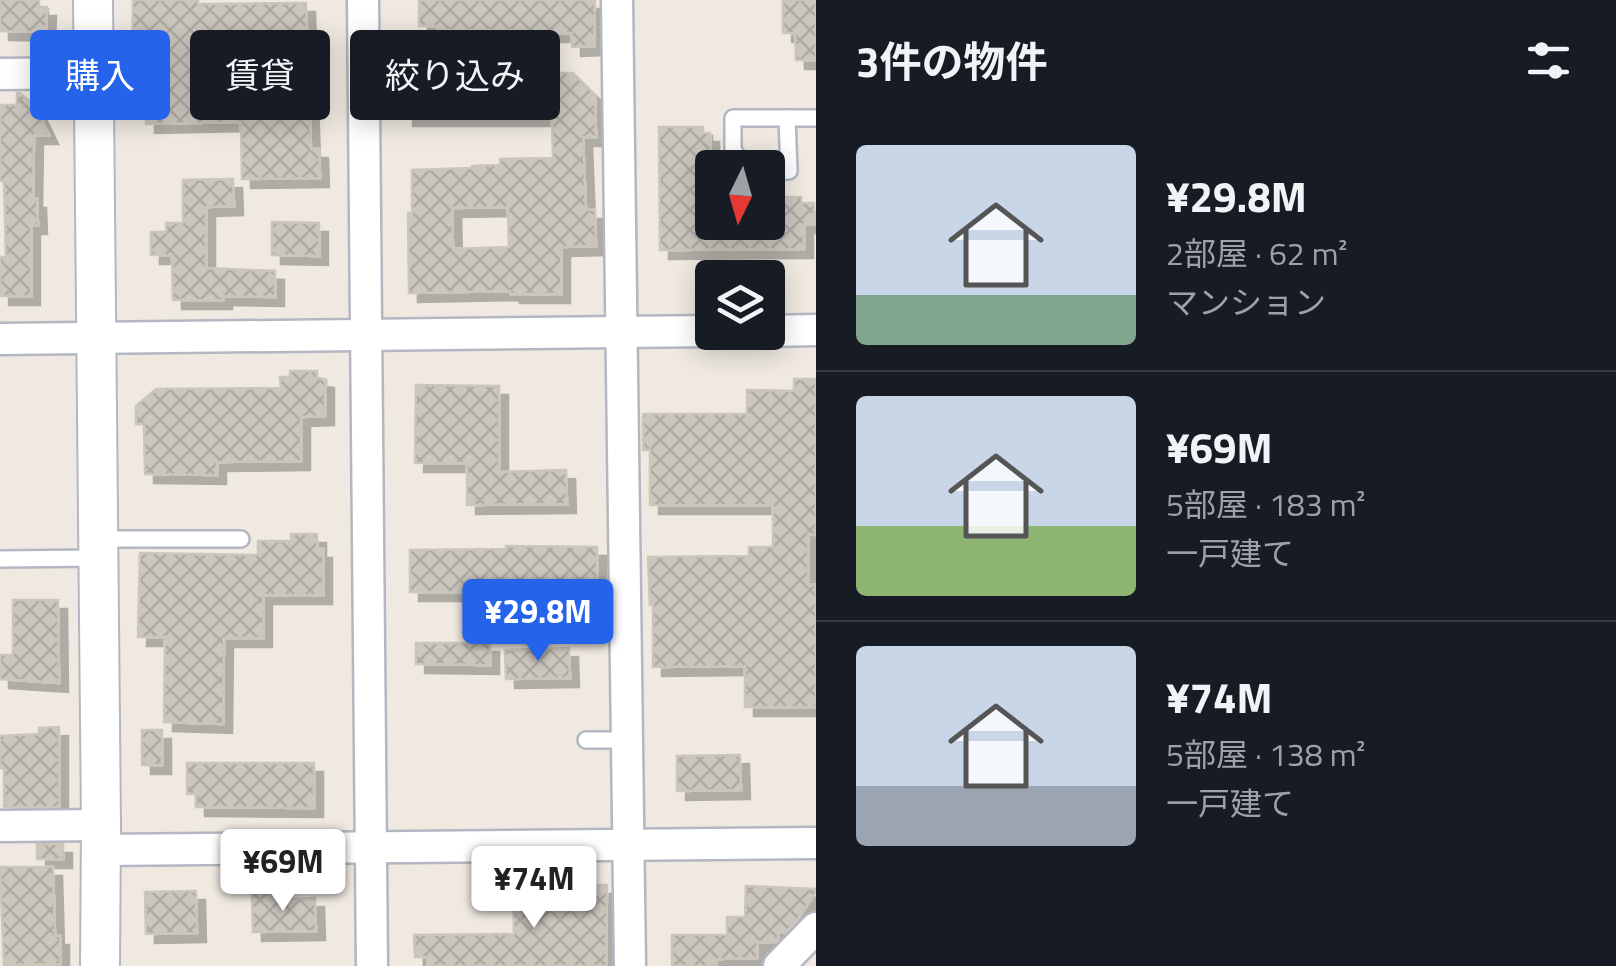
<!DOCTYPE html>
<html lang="ja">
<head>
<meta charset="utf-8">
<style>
  :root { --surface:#171b24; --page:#242831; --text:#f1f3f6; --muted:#9ea1a6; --line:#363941; --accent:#2563eb }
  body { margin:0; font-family:"Titillium Web","Noto Sans JP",sans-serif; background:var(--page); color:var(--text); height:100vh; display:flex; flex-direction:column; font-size:38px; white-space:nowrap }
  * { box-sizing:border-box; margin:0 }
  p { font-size:32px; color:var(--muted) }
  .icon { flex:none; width:55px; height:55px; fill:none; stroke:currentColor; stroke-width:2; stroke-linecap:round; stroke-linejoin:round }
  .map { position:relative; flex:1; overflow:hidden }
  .details { display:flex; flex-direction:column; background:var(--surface); width:800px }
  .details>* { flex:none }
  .guide { position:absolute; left:30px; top:30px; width:635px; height:90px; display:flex; gap:20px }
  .needle { width:65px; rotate:185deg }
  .controls { position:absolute; left:695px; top:150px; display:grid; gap:20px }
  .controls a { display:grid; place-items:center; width:90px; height:90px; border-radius:10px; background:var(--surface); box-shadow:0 5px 25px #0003; font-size:50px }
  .price { position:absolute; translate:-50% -85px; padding:0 22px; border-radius:10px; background:#fff; color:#222; font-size:32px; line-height:65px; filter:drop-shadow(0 2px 5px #0008) }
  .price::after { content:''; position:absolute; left:50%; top:60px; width:30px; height:22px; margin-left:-15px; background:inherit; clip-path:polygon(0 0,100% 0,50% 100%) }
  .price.active { background:var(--accent); color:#fff }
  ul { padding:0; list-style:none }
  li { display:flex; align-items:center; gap:30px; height:250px; padding:0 40px }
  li+li { border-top:2px solid var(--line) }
  li span { display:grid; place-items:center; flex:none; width:280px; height:200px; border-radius:10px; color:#555 }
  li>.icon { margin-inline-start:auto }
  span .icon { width:120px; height:120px; fill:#fffc; stroke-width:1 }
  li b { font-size:42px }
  h2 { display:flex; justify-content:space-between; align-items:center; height:120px; padding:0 40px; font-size:42px }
  .tag { padding:0 35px; border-radius:10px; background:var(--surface); box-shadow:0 5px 25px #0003; font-size:35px; line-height:90px }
  .tag.active { background:var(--accent); color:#fff }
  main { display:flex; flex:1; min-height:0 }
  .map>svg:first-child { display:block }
  .building { fill:url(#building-cross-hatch); stroke:#cbc5ba; stroke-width:2.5; fill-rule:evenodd; filter:url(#shadow) }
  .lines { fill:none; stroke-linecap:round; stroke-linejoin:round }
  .service-casing { stroke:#b4b7c1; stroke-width:20 }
  .minor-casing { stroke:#b4b7c1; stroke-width:35 }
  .tertiary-casing { stroke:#b4b7c1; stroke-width:42 }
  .service { stroke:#fff; stroke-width:15 }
  .minor { stroke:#fff; stroke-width:30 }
  .tertiary { stroke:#fff; stroke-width:38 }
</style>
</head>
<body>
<main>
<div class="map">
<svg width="816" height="966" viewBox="0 0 816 966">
  <defs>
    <pattern id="building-cross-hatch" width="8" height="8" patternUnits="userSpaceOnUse" patternTransform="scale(2.5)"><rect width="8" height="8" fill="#cbc7bf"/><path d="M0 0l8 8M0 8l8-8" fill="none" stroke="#afaba4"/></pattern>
    <filter id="shadow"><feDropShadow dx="9" dy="9" stdDeviation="0" flood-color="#0004"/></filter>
  </defs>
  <rect width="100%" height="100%" fill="#efe9e1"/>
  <g class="building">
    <path d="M0,0H39V7H47L46,32L0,31Z"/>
    <path d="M133,0H198V4L306,3L311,149H319L320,178L242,179L241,122L146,124L145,82H132Z"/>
    <path d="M419,0H595L594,46L572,47V33H521L525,30H438L437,26H419Z"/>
    <path d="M783,0H816V60H796L795,33H783Z"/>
    <path d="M485,63L492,73H573L595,95L596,137H583L586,210H595L596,246L561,247V294H511L510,291L409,293L408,213H412V170L472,168V166L500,165V159L553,158L552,117H404V73L474,72ZM508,207L509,247L453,249L452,208Z"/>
    <path d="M17,93H20L35,106L49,135H34L33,199H37L38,225H31V296H0V257H6L4,181H0V105H17Z"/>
    <path d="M659,127H703V133H710L712,222H768V197H801V203H814V224H804V249L660,250Z"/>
    <path d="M233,179L234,206L206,207V268L275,271V297L223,296V300H173L172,255H151V232H166V223H183V180Z"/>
    <path d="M272,222L319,223V256L272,255Z"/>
    <path d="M290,371H317V378L325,379V416L301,417V461L217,462V475L145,474L144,424H136V406L156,389L281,388L280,377H290Z"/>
    <path d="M794,379H816V535L808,534V585H816V707H745V666L653,667V605H650L648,557L749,556V547H773V505H650V450H643V414H747V390L794,391Z"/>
    <path d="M416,385L499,386V472L566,470L567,504L467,505V463H415Z"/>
    <path d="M291,534H317V549H323V595H263V638H224L223,724L164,722L165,637H138L140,553L258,555V541H291Z"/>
    <path d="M506,546L597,547V592H410V550L506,549Z"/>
    <path d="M13,600H58L59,683L0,679V655H13Z"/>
    <path d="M416,643H490V665L416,664Z"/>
    <path d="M569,648L570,678L506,679L505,650Z"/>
    <path d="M59,727V807H4V768H0V736L39,734V728Z"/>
    <rect x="142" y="730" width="20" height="35"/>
    <path d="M740,755L741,790L677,791V756Z"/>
    <path d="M187,763H314V808L196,807V794H187Z"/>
    <rect x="37" y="844" width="26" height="15"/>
    <path d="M0,867H53L55,936H60V964L4,965Z"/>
    <path d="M582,879V885H607L606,966H428V957H415L414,935L514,934L513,880Z"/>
    <path d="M746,886L816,889V892L797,920L785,933L779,932L778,940L776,942H757V958L716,959V966H672V935H727V917H745Z"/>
    <path d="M196,891L197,933L146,934L145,892Z"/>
    <path d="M252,893H278V899L315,898L316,931L253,932Z"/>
  </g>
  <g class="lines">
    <defs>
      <g id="service">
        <path d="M746,168L733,150V118H816"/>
        <path d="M768,172L789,171L787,118"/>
        <path d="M100,539H241"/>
        <path d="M0,559L99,558"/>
        <path d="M586,740H627"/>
      </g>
      <g id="minor">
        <path d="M363,0L372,966"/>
        <path d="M617,0L630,966"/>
        <path d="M0,74L94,73"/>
        <path d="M768,331L816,330"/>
        <path d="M0,339L712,331"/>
        <path d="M0,826L101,825"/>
        <path d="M101,850L816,843"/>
        <path d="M779,966L816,928"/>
      </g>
      <path id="tertiary" d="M93,0L101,825L100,966"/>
    </defs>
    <use href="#service" class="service-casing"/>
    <use href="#minor" class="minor-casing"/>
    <use href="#tertiary" class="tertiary-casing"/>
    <use href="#service" class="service"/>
    <use href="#minor" class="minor"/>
    <use href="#tertiary" class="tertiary"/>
  </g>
</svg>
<div class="controls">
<a><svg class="needle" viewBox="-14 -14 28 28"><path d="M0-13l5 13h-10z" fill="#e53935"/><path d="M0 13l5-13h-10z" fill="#9ea1a6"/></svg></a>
<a><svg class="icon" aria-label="layers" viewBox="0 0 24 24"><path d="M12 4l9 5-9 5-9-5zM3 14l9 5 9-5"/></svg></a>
</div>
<b class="price active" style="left:538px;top:664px">¥29.8M</b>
<b class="price" style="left:283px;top:914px">¥69M</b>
<b class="price" style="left:534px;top:931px">¥74M</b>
<div class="guide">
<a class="tag active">購入</a>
<a class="tag">賃貸</a>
<a class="tag">絞り込み</a>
</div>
</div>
<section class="details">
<h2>3件の物件<svg class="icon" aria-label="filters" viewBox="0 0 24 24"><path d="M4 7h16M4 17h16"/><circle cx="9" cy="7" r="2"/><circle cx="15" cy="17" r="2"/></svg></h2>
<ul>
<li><span style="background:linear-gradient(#c9d6e8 75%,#7fa58c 0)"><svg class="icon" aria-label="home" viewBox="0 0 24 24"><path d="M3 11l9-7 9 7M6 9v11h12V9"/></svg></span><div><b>¥29.8M</b><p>2部屋 · 62 m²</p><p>マンション</p></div></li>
<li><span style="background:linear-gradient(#c9d6e8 65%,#8fb573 0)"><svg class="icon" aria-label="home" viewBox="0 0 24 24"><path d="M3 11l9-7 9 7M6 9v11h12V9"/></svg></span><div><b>¥69M</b><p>5部屋 · 183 m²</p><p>一戸建て</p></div></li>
<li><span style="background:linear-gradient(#c9d6e8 70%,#9aa5b1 0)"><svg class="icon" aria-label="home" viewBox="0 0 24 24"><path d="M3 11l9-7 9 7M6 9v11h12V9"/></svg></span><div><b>¥74M</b><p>5部屋 · 138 m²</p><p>一戸建て</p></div></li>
</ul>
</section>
</main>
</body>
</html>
